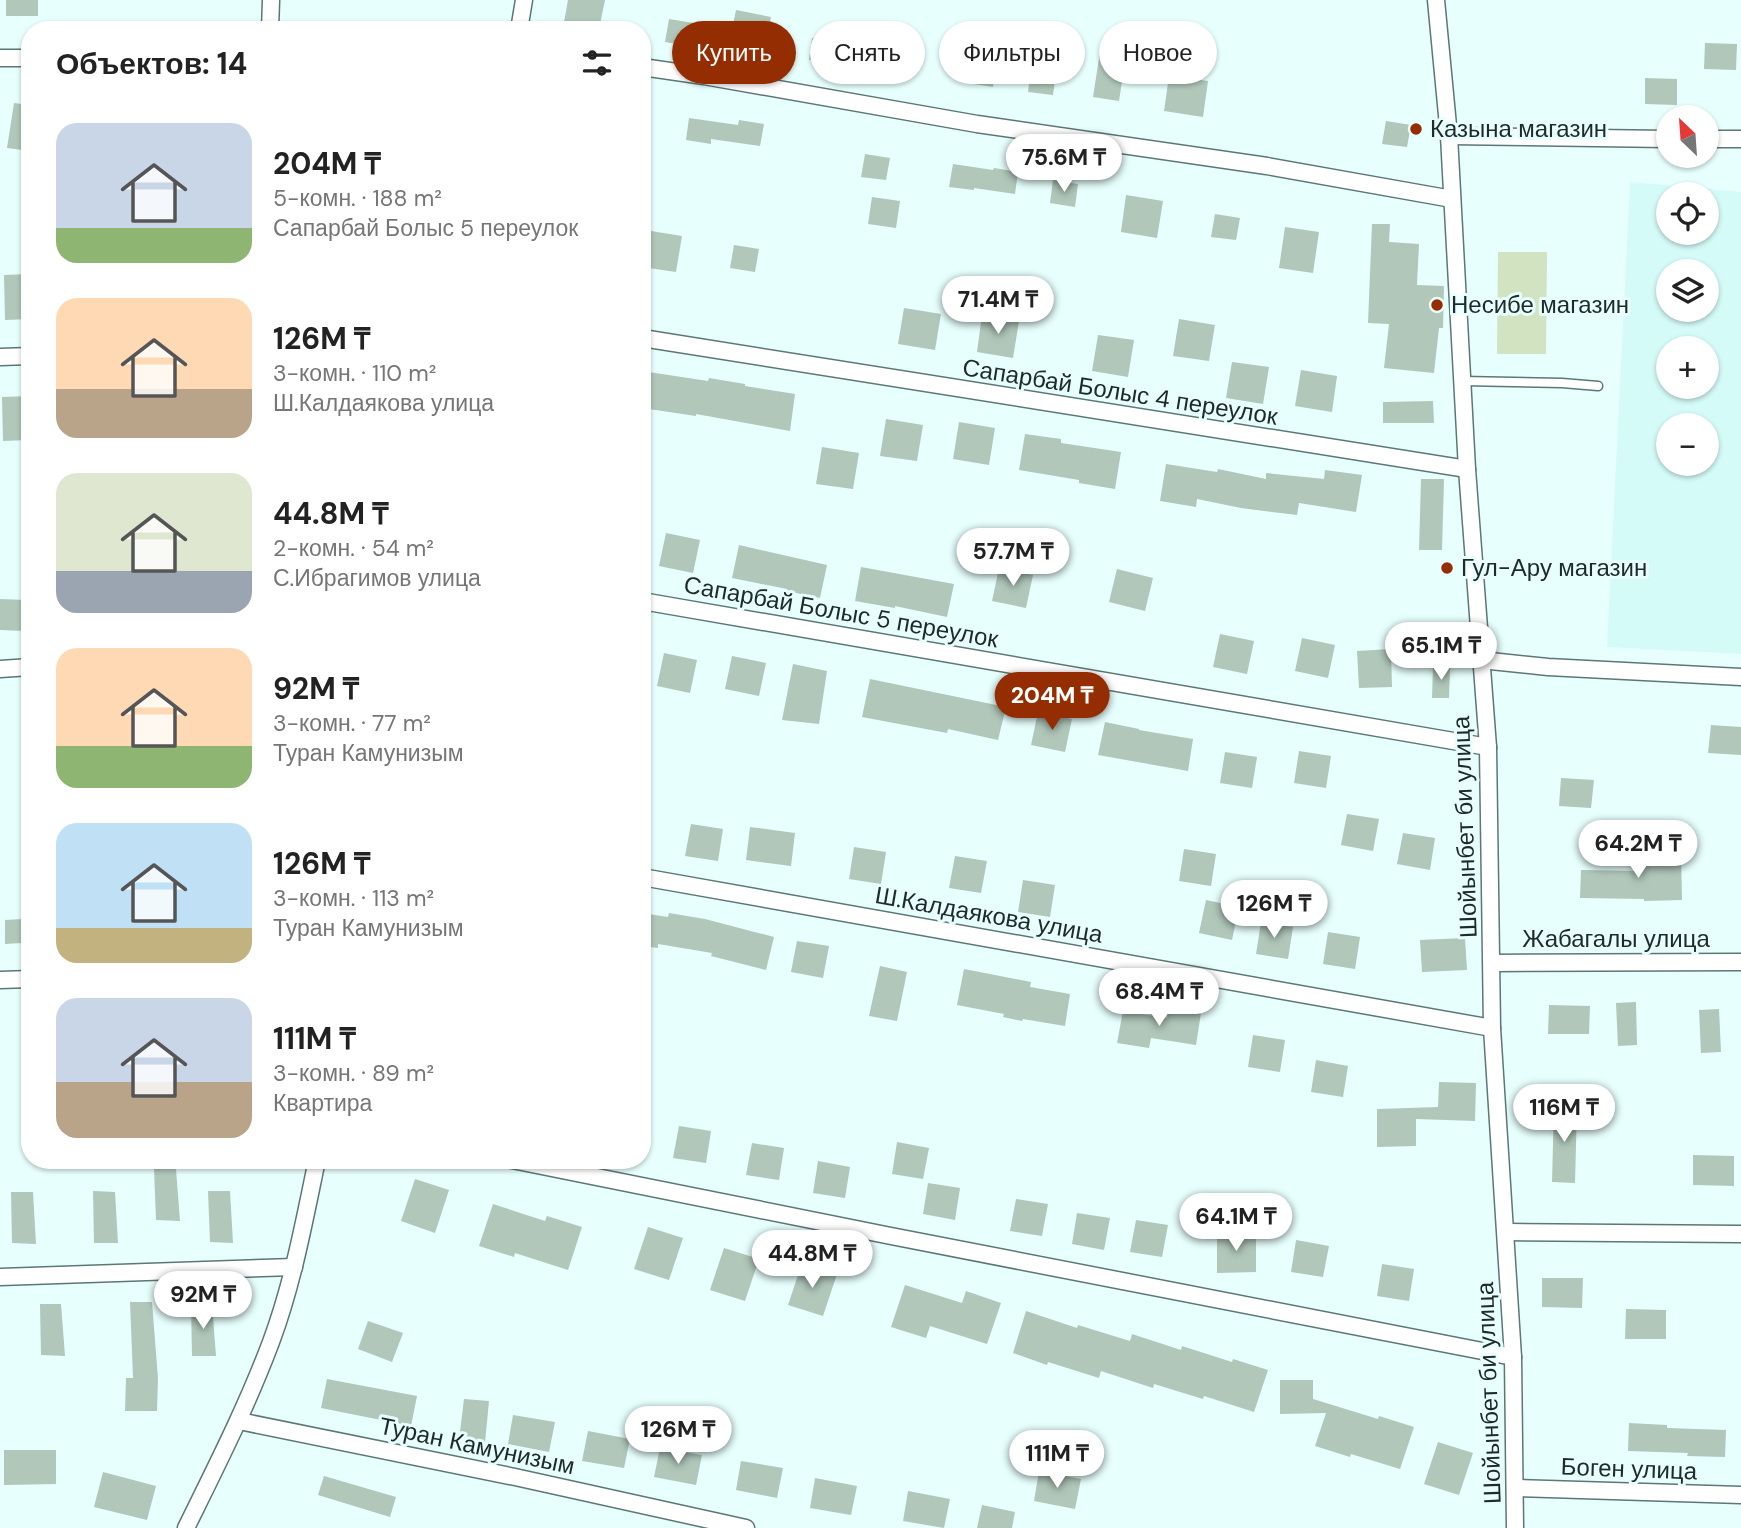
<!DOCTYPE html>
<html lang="ru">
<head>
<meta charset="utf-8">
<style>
  :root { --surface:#fff; --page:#f2f2f2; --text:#222; --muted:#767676; --accent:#942e02 }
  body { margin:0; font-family:"DM Sans",sans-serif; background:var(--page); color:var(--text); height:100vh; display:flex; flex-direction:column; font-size:26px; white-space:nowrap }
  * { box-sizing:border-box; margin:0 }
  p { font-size:23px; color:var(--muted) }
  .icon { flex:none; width:38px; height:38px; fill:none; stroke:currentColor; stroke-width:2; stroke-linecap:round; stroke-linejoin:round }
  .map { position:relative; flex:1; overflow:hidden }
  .drawer { position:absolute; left:21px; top:21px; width:630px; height:1148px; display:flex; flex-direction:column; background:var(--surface); border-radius:28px; box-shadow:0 2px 5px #0004 }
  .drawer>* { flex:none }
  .banner { position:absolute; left:672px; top:21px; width:665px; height:63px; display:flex; gap:14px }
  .needle { width:46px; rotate:335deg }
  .buttons { position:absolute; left:1656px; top:105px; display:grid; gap:14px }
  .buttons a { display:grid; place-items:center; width:63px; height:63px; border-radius:50%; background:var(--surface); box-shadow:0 2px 5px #0004; font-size:35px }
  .price { position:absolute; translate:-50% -60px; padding:0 16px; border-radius:24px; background:#fff; color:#222; font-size:23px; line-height:46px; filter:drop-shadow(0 2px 4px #0008) }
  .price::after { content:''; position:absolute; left:50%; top:42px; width:21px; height:16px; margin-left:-10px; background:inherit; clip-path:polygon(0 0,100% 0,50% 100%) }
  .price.active { background:var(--accent); color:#fff }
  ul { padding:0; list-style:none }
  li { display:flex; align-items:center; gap:21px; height:175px; padding:0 35px }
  li span { display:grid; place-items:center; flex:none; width:196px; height:140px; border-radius:21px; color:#555 }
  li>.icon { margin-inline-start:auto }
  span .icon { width:84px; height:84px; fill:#fffc; stroke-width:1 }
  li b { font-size:30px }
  h2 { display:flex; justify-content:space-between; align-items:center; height:84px; padding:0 35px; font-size:30px }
  .pill { padding:0 24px; border-radius:32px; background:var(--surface); box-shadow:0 2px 5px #0004; font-size:24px; line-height:63px }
  .pill.active { background:var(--accent); color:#fff }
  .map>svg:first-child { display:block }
  .built { fill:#d4fbf8; fill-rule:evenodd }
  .green { fill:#d1e3c0 }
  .building { fill:#b0c7ba }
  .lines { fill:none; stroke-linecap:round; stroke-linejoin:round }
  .service-casing { stroke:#5c7775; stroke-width:11 }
  .minor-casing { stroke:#5c7775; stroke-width:19 }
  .service { stroke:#fff; stroke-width:8 }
  .minor { stroke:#fff; stroke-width:16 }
  .poi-dot { fill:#942e02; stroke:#e7fffd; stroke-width:2.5 }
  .labels { text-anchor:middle; stroke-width:6; stroke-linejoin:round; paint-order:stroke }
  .poi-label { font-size:24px; fill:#1f2a2a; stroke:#e7fffd; text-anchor:start }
  .street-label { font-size:24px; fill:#1f2a2a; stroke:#e7fffd }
</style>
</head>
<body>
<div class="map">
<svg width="1741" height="1528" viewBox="0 0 1741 1528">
  <rect width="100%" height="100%" fill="#e7fffd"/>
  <path class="built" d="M1630,182L1741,192V654L1607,647ZM1668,194H1706V233H1668ZM1668,271H1706V310H1668ZM1668,348H1706V387H1668ZM1668,425H1706V464H1668Z"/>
  <path class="green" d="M1498,252H1547L1546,354H1497Z"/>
  <g class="building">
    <rect x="6" y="0" width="32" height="16"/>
    <path d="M568,0H605L599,29L564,22Z"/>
    <path d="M736,10L771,17L763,57L728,50Z"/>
    <path d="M669,19L694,23L690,46L665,42Z"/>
    <path d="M812,38L837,41L834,64L809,60Z"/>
    <path d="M889,41L914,45L911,67L886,63Z"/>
    <path d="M1705,43L1737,44L1736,70L1704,69Z"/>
    <path d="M1100,52L1126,56L1119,101L1093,97Z"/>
    <path d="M971,60L996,64L993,87L968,83Z"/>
    <path d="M1031,69L1056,72L1053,95L1028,92Z"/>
    <path d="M1169,76L1208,81L1203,117L1164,111Z"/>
    <path d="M1645,78L1677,79V105L1645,104Z"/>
    <path d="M14,103L30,105V151L7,148Z"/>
    <path d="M689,118L738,125L739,120L764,124L760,146L711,139V144L686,140Z"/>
    <path d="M1386,121L1411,125L1407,147L1382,144Z"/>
    <path d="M865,154L890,158L886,180L861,177Z"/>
    <path d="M953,164L993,170L994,168L1018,172L1015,194L974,188V190L949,187Z"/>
    <path d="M1053,180L1078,184L1075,207L1050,203Z"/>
    <path d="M1126,195L1163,201L1157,238L1121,232Z"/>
    <path d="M872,197L900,201L896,228L868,224Z"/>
    <path d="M1215,214L1240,218L1236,240L1211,237Z"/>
    <path d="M1372,224H1390L1389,242L1419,244L1417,285L1444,286L1443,328H1439L1434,373L1384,368L1389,324L1368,323Z"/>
    <path d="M1285,227L1319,232L1313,273L1279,268Z"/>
    <path d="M645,230L682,236L676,272L642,267V249Z"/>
    <path d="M734,245L759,249L755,272L730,268Z"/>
    <path d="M30,274V319L5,320L4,275Z"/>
    <path d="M904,308L941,314L935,350L898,344Z"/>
    <path d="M982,315L1019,321L1013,358L977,352Z"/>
    <path d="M1179,319L1215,325L1209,361L1173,356Z"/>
    <path d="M1098,335L1134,340L1128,377L1092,371Z"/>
    <path d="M1232,362L1269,367L1263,404L1226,398Z"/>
    <path d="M1301,370L1337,376L1332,412L1295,406Z"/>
    <path d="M642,371L708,381L709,378L745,384V386L795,394L790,431L696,414V416L642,408Z"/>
    <path d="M30,396V440L3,441L2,397Z"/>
    <path d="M1433,401L1434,423H1383V402Z"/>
    <path d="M886,419L923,425L917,461L880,456Z"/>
    <path d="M959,422L995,428L989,465L953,459Z"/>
    <path d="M1025,434L1061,439V443L1121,452L1115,489L1079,483V480L1019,470Z"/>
    <path d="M822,447L859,453L853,489L816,484Z"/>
    <path d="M1166,464L1217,472L1218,469L1266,479V473L1324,479L1325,470L1362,475L1356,512L1299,503L1297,515L1241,508L1197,499L1196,507L1160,501Z"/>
    <path d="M1421,479H1444L1442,550H1419Z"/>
    <path d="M666,533L700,540L693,573L659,566Z"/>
    <path d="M739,545L827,565L820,598L787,591V589L732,578Z"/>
    <path d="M861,567L954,584L947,617L895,606V608L855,601Z"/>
    <path d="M999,568L1033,575L1026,608L992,601Z"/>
    <path d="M1117,569L1153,578L1145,611L1109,602Z"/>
    <path d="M0,599L25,600L24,631L0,630Z"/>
    <path d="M1220,634L1254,641L1247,674L1213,667Z"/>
    <path d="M1302,638L1335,645L1328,678L1295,671Z"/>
    <path d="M1391,649L1392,687L1359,688L1357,651Z"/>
    <path d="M664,653L697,660L690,693L657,686Z"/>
    <path d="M732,656L766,663L759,696L725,689Z"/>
    <path d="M793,664L827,671L819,724L782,720Z"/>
    <path d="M1433,666H1450L1449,698H1432Z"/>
    <path d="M870,679L1006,707L998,740L948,729L947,733L862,717Z"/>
    <path d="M1038,712L1072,719L1065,752L1031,745Z"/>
    <path d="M1105,722L1139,729V730L1193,739L1188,771L1098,755Z"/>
    <path d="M1711,725L1741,727V755L1708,753Z"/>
    <path d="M1299,751L1331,756L1326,788L1294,783Z"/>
    <path d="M1225,752L1257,757L1252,788L1220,783Z"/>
    <path d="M1561,778L1594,780L1591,808L1559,806Z"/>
    <path d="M1347,814L1379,819L1373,851L1341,845Z"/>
    <path d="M691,824L723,829L718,861L685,856Z"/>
    <path d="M750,827L795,833L791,866L746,860Z"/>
    <path d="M1403,833L1435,838L1430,870L1397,864Z"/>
    <path d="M854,847L886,852L881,884L849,879Z"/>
    <path d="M1184,849L1216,854L1211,886L1179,881Z"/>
    <path d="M1681,852L1682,900L1644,901V899L1580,898L1581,870L1643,871V853Z"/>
    <path d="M955,856L987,861L981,893L949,888Z"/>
    <path d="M1023,880L1055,885L1050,917L1018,912Z"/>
    <path d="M1206,900L1239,907L1232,940L1199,933Z"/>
    <path d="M642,913L668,917L669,913L705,919L774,937L766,970L711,956L712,953L658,944V948L642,946Z"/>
    <path d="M22,919V943L5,944V920Z"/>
    <path d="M1261,922L1293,927L1288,959L1256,954Z"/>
    <path d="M1328,932L1360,937L1355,969L1323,964Z"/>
    <path d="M1465,938L1467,970L1422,972L1420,940Z"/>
    <path d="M797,941L829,946L823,978L791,972Z"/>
    <path d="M880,966L907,972L897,1021L869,1016Z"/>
    <path d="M964,969L1031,982L1030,987L1070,994L1065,1026L1023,1019L1022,1021L1003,1017L1004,1014L957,1005Z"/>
    <path d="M1636,1002L1637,1045L1618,1046L1616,1003Z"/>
    <path d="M1549,1005L1590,1006L1589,1034H1548Z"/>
    <path d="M1169,1008L1201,1013L1196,1045L1151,1038L1149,1048L1117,1043L1123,1011L1167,1018Z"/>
    <path d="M1719,1009L1721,1052L1701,1053L1699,1010Z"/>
    <path d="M1253,1035L1285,1040L1280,1072L1248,1067Z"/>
    <path d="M1316,1060L1348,1066L1343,1097L1311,1092Z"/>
    <path d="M1439,1082L1476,1083L1475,1121L1416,1119V1146L1377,1147V1109L1438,1107Z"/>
    <path d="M1554,1106L1577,1107L1575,1183L1552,1182Z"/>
    <path d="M679,1126L711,1131L706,1163L673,1158Z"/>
    <path d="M897,1142L929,1148L923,1179L892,1174Z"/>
    <path d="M752,1143L784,1148L779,1180L746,1175Z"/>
    <path d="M1693,1155L1734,1156V1186L1693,1185Z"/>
    <path d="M818,1161L850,1167L845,1198L813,1193Z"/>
    <path d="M154,1169H176L180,1221L156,1220Z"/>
    <path d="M415,1179L449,1190L435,1233L401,1221Z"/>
    <path d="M928,1183L960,1188L955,1220L923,1214Z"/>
    <path d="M93,1191L115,1192L118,1243H94Z"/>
    <path d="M208,1191H230L233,1243L210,1242Z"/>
    <path d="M11,1192H33L36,1244L12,1243Z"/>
    <path d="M1016,1199L1048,1204L1042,1236L1010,1231Z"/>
    <path d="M493,1204L545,1221L547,1216L582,1227L568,1270L515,1253L514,1257L479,1246Z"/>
    <path d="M1077,1213L1110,1218L1104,1250L1072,1244Z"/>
    <path d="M1136,1220L1168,1225L1162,1257L1130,1252Z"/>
    <path d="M648,1227L683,1238L669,1280L634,1269Z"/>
    <path d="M1217,1234H1256V1272L1217,1273Z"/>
    <path d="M1296,1240L1329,1246L1323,1277L1291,1272Z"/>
    <path d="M724,1248L759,1259L745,1301L710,1290Z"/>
    <path d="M802,1263L837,1274L823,1316L788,1305Z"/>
    <path d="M1382,1264L1414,1269L1409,1301L1377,1296Z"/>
    <path d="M1542,1278H1583L1582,1308L1542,1307Z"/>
    <path d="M905,1285L962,1303L966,1291L1001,1303L987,1344L930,1326L926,1338L891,1327Z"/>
    <path d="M130,1302H152L158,1378L157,1411H125L126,1378H133Z"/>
    <path d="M40,1304H61L65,1356L41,1355Z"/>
    <path d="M191,1304H212L216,1356H192Z"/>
    <path d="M1626,1309L1666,1310V1339H1625Z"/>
    <path d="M1026,1311L1077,1328L1078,1325L1130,1341L1132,1334L1181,1350L1182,1346L1232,1362L1233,1359L1268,1370L1254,1412L1204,1396L1203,1399L1154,1384L1153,1388L1101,1371L1099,1378L1048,1362L1047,1365L1013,1353Z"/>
    <path d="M368,1321L403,1333L392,1362L358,1349Z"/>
    <path d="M327,1379L417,1396L411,1426L321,1408Z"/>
    <path d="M1280,1380H1313V1399L1378,1419L1379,1416L1414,1427L1400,1469L1351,1454L1350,1457L1315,1446L1326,1413L1280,1414Z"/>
    <path d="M464,1399L489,1401L485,1443L459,1440Z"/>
    <path d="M513,1415L555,1422L549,1452L508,1444Z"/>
    <path d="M1629,1423L1667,1425V1428L1726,1430L1725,1457L1687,1456L1688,1453L1628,1451Z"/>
    <path d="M588,1431L630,1439L624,1468L582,1461Z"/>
    <path d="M1438,1442L1473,1453L1459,1495L1424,1484Z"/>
    <path d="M660,1448L702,1455L696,1485L654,1477Z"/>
    <path d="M4,1450H56V1484L4,1485Z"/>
    <path d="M741,1461L783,1468L777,1498L736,1490Z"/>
    <path d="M1039,1471L1081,1479L1075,1509L1034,1501Z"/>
    <path d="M103,1472L156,1486L147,1520L94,1507Z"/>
    <path d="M324,1476L396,1497L390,1517L318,1495Z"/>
    <path d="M815,1478L857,1486L851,1515L810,1508Z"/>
    <path d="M908,1491L950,1499L944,1528L903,1521Z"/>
    <path d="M982,1505L1015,1512L1012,1528H977Z"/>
  </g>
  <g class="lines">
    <defs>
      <path id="service" d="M1462,381L1562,383L1598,386"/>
      <g id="minor">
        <path d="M1436,0L1449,136L1467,469L1488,747L1492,1028L1513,1357L1515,1528"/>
        <path d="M270,30L271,0"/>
        <path d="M519,30L524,0"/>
        <path d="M0,58H30"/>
        <path d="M642,67L704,76L977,124L1267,166L1452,199"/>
        <path d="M1449,136L1668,139"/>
        <path d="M1706,139H1741"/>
        <path d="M642,338L1467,469"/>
        <path d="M0,357L30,356"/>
        <path d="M642,601L1488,747"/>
        <path d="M1481,660L1548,667L1741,677"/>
        <path d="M0,669L30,667"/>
        <path d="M642,877L1492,1028"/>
        <path d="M1492,963L1741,962"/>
        <path d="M0,980L30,979"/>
        <path d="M512,1160L891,1236L1513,1357"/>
        <path d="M1506,1232L1741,1234"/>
        <path d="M0,1277L294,1267"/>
        <path d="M239,1421L515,1477L746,1528"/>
        <path d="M1515,1488L1741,1495"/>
        <path d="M186,1528C216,1467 247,1406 271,1342C293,1283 304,1222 317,1160"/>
      </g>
    </defs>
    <use href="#service" class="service-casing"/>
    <use href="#minor" class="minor-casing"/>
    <use href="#service" class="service"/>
    <use href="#minor" class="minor"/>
  </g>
  <g class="poi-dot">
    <circle cx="1416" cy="129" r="7"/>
    <circle cx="1437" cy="305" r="7"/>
    <circle cx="1447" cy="568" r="7"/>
  </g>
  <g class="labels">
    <g class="poi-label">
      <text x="1430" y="137">Казына магазин</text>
      <text x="1451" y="313">Несибе магазин</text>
      <text x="1461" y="576">Гул-Ару магазин</text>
    </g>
    <g class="street-label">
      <text transform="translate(1120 392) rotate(9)" y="8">Сапарбай Болыс 4 переулок</text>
      <text transform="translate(841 612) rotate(10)" y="8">Сапарбай Болыс 5 переулок</text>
      <text transform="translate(1465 827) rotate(-92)" y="8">Шойынбет би улица</text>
      <text transform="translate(989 915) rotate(10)" y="8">Ш.Калдаякова улица</text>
      <text x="1616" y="947">Жабагалы улица</text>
      <text transform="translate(1489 1393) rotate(-92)" y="8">Шойынбет би улица</text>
      <text transform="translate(477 1446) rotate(12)" y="8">Туран Камунизым</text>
      <text transform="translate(1629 1469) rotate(2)" y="8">Боген улица</text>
    </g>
  </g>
</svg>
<div class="buttons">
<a><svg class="needle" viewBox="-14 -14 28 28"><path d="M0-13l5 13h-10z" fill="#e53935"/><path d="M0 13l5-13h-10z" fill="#767676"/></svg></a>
<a><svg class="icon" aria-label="locate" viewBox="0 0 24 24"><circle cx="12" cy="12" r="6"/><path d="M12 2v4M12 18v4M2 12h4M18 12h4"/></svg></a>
<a><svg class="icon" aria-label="layers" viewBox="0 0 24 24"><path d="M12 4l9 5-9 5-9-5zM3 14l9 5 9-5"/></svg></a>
<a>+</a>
<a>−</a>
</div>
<b class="price" style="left:1064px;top:194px">75.6M ₸</b>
<b class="price" style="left:998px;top:336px">71.4M ₸</b>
<b class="price" style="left:1013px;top:588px">57.7M ₸</b>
<b class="price" style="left:1441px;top:682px">65.1M ₸</b>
<b class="price active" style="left:1052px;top:732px">204M ₸</b>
<b class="price" style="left:1638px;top:880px">64.2M ₸</b>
<b class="price" style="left:1274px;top:940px">126M ₸</b>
<b class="price" style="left:1159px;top:1028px">68.4M ₸</b>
<b class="price" style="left:1564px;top:1144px">116M ₸</b>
<b class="price" style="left:1236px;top:1253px">64.1M ₸</b>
<b class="price" style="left:812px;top:1290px">44.8M ₸</b>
<b class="price" style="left:203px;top:1331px">92M ₸</b>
<b class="price" style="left:678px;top:1466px">126M ₸</b>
<b class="price" style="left:1057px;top:1490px">111M ₸</b>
<div class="banner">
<a class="pill active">Купить</a>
<a class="pill">Снять</a>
<a class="pill">Фильтры</a>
<a class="pill">Новое</a>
</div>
<section class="drawer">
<h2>Объектов: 14<svg class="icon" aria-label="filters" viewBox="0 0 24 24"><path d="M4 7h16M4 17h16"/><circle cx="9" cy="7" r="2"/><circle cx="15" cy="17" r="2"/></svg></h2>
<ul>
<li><span style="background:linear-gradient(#c9d6e8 75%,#8fb573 0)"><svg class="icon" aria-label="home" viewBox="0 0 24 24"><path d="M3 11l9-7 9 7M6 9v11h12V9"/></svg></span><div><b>204M ₸</b><p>5-комн. · 188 m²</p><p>Сапарбай Болыс 5 переулок</p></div></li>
<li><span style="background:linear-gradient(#ffd9b3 65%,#b9a48a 0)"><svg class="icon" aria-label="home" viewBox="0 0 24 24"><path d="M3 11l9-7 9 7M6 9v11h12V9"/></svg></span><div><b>126M ₸</b><p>3-комн. · 110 m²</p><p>Ш.Калдаякова улица</p></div></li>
<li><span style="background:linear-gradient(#dfe7d0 70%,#9aa5b1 0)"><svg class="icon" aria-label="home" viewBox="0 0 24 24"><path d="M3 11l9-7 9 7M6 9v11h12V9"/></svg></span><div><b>44.8M ₸</b><p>2-комн. · 54 m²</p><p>С.Ибрагимов улица</p></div></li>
<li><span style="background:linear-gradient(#ffd9b3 70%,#8fb573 0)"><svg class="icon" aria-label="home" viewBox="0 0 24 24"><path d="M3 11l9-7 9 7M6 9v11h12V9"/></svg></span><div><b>92M ₸</b><p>3-комн. · 77 m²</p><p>Туран Камунизым</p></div></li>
<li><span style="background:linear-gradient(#bfe0f5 75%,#c2b280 0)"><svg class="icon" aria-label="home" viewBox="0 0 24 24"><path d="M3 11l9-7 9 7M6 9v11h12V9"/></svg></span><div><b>126M ₸</b><p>3-комн. · 113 m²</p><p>Туран Камунизым</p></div></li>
<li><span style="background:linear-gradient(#c9d6e8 60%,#b9a48a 0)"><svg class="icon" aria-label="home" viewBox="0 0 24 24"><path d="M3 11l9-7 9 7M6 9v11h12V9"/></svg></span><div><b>111M ₸</b><p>3-комн. · 89 m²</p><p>Квартира</p></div></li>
</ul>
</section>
</div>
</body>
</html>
